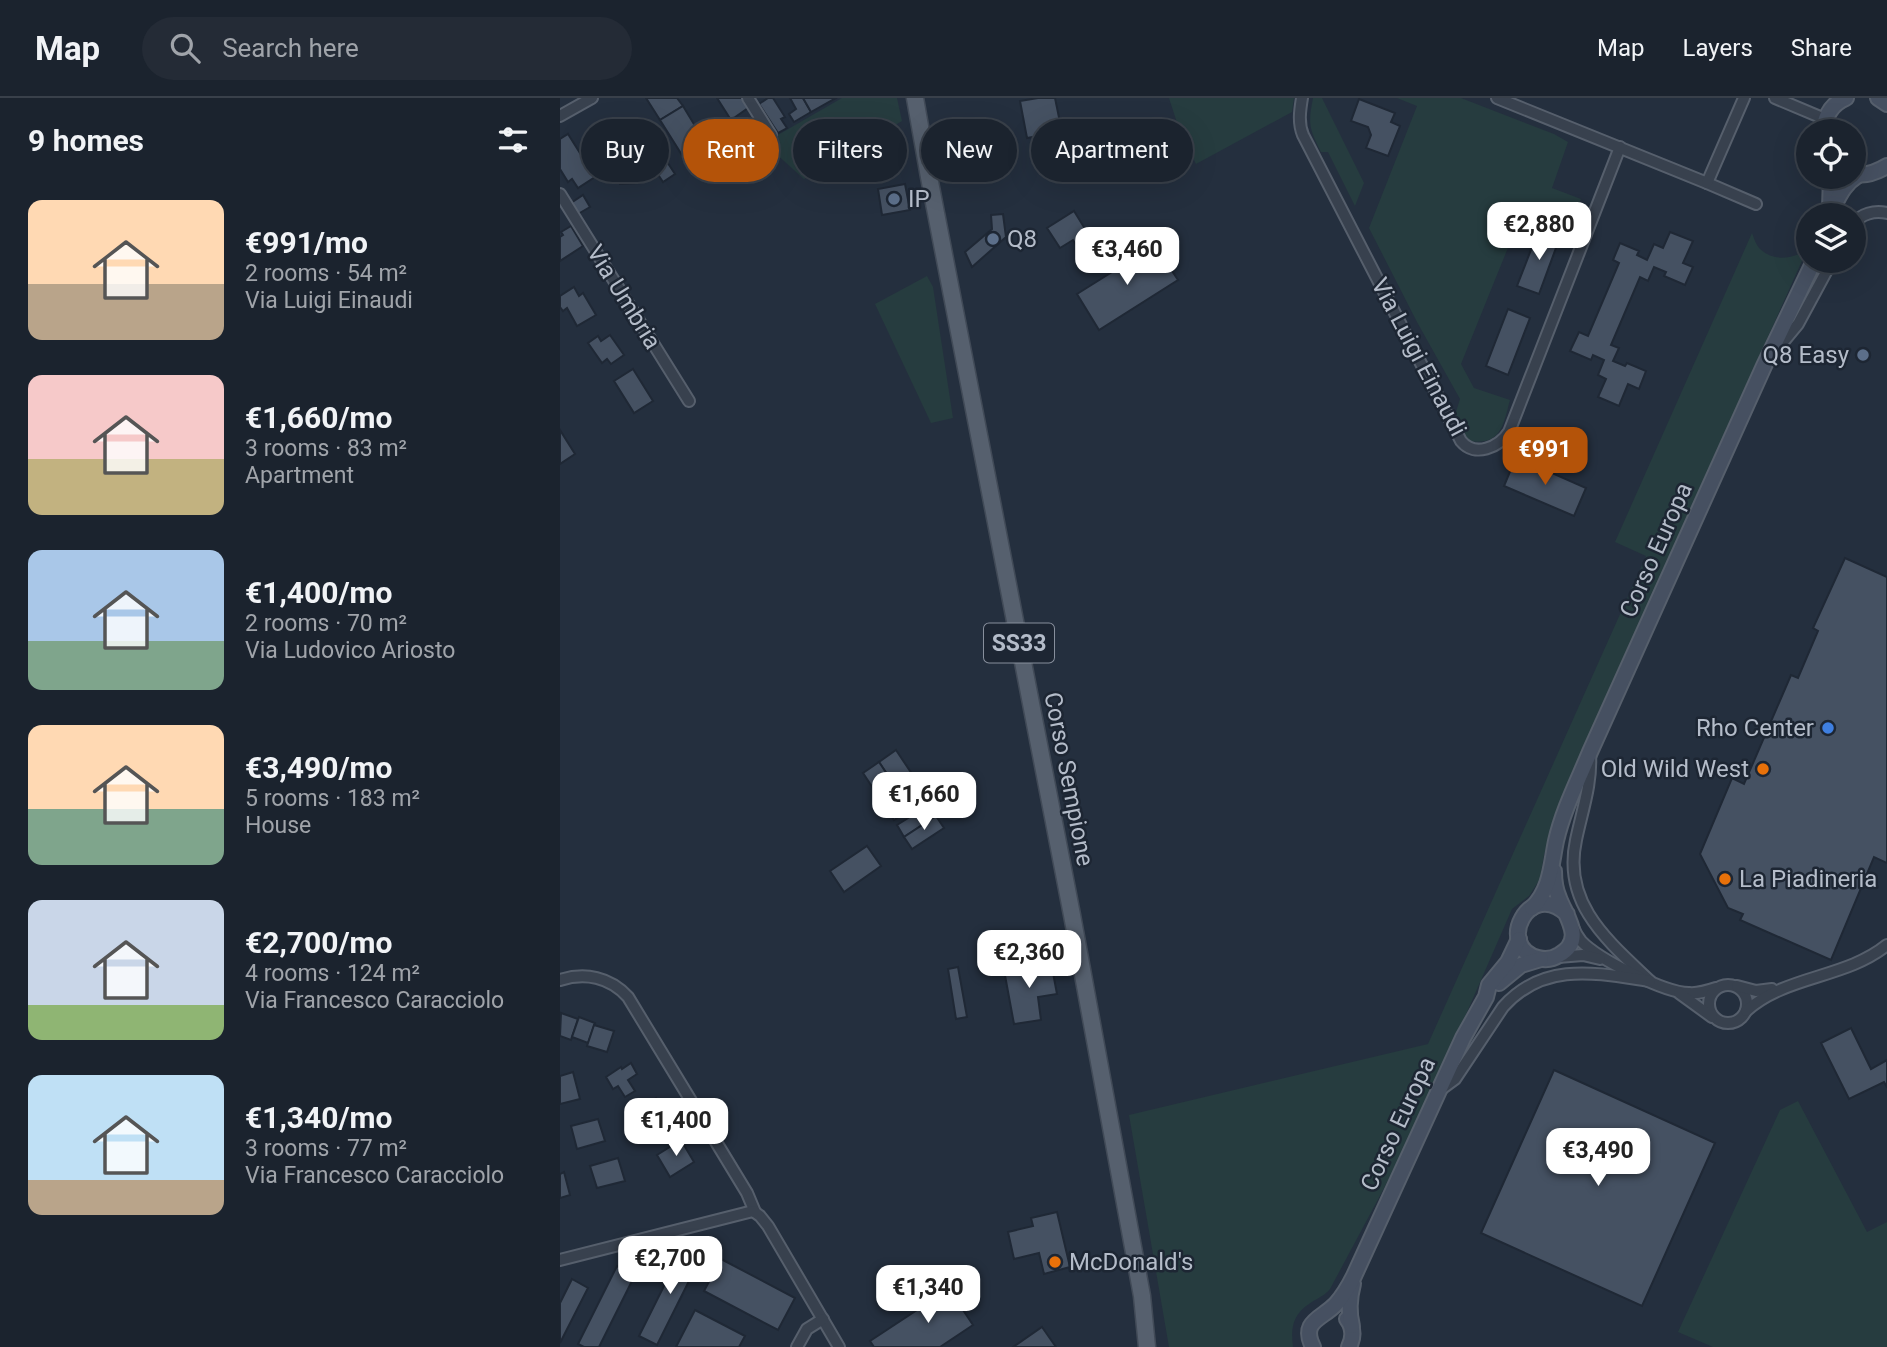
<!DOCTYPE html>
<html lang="en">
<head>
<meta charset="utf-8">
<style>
  :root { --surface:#1b232e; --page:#242b36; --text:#f1f3f6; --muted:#a0a4aa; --line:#39404a; --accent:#b45309 }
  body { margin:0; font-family:Roboto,sans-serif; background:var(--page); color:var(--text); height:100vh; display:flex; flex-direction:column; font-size:26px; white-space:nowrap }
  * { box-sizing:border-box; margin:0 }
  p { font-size:23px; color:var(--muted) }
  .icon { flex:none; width:38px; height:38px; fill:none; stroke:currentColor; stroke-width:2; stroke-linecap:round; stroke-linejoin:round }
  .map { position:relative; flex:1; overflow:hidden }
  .details { display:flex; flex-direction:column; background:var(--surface); width:560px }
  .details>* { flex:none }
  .banner { position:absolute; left:21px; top:21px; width:665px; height:63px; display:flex; gap:14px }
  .tools { position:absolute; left:1236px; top:21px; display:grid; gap:14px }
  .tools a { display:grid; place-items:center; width:70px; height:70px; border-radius:50%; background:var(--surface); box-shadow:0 7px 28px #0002,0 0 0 2px var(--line); font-size:35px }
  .price { position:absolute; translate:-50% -60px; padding:0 16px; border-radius:14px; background:#fff; color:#222; font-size:23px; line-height:46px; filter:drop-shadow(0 2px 4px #0008) }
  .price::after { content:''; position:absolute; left:50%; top:42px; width:21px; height:16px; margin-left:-10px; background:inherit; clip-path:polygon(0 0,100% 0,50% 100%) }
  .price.current { background:var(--accent); color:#fff }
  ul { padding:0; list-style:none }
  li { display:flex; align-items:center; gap:21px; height:175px; padding:0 28px }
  li span { display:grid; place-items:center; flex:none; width:196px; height:140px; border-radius:14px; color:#555 }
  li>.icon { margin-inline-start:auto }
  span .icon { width:84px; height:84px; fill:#fffc; stroke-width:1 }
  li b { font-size:30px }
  h2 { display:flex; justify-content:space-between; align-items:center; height:84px; padding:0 28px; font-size:30px }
  .tag { padding:0 24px; border-radius:32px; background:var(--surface); box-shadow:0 7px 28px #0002,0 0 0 2px var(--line); font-size:24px; line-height:63px }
  .tag.current { background:var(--accent); color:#fff }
  header { display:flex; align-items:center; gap:42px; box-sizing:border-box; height:98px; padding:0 35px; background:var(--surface); border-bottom:2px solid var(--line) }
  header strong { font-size:33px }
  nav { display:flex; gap:38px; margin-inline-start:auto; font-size:24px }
  .search { width:490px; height:63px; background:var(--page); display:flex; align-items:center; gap:18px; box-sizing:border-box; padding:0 24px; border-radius:38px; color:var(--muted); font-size:26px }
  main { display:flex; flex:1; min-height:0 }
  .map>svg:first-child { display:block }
  .green { fill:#263c3f }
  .building { fill:#455162; stroke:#1f2835; stroke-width:2 }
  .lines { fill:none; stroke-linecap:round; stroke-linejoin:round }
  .street-casing { stroke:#565f6c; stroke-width:14 }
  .secondary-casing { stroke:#565f6c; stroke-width:18 }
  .primary-casing { stroke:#414a57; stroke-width:19 }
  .street { stroke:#38414e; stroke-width:10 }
  .secondary { stroke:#465061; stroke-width:14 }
  .primary { stroke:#56606e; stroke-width:16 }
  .service-dot { fill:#5c6f8a; stroke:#1d2633; stroke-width:2.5 }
  .shop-dot { fill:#3f7fe0; stroke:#1d2633; stroke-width:2.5 }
  .food-dot { fill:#e8710a; stroke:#1d2633; stroke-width:2.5 }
  .labels { text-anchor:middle; stroke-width:5; stroke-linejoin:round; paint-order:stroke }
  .shield { fill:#1d2633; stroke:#878f9c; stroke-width:2 }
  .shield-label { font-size:23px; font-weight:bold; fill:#b4bcc9 }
  .poi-label { font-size:24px; fill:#b4bcc9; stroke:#1d2633; text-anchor:start }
  .street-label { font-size:24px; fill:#b4bcc9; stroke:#1d2633 }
</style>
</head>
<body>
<header>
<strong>Map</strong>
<div class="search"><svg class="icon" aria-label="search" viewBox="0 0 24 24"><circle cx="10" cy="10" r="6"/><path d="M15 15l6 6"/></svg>Search here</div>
<nav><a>Map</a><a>Layers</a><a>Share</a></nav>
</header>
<main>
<section class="details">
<h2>9 homes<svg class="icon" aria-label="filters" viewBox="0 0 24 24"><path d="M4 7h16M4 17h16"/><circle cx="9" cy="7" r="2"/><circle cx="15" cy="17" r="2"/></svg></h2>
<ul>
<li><span style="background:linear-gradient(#ffd9b3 60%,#b9a48a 0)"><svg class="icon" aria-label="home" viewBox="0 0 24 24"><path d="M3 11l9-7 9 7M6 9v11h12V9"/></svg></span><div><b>€991/mo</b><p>2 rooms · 54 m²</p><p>Via Luigi Einaudi</p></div></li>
<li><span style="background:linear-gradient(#f6c9c9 60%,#c2b280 0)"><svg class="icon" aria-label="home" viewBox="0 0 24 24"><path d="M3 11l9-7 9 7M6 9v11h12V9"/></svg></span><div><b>€1,660/mo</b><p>3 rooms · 83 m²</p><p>Apartment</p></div></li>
<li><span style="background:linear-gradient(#a9c7e8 65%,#7fa58c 0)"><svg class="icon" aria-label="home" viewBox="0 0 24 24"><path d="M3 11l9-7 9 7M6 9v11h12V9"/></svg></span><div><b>€1,400/mo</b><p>2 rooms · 70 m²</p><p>Via Ludovico Ariosto</p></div></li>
<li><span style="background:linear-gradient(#ffd9b3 60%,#7fa58c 0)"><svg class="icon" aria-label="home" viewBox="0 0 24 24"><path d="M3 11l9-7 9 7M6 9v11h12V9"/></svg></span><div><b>€3,490/mo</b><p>5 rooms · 183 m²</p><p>House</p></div></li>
<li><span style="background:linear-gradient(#c9d6e8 75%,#8fb573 0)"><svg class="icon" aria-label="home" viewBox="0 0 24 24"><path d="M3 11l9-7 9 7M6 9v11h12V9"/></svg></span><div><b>€2,700/mo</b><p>4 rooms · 124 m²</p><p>Via Francesco Caracciolo</p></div></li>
<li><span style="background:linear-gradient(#bfe0f5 75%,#b9a48a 0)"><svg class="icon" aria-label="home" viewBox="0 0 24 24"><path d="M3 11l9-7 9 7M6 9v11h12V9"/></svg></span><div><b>€1,340/mo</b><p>3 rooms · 77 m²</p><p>Via Francesco Caracciolo</p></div></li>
</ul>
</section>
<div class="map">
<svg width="1327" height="1249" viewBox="0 0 1327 1249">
  <rect width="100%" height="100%" fill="#242f3e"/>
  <g class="green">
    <path d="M282,0H337L342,23L244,81L204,45Z"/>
    <path d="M609,0H734L732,14L636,66L619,31Z"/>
    <path d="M753,0H762L804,85L795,108L768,54H761C749,30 748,26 753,0Z"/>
    <path d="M837,0H901L994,36L1008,44L992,90L1021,101L1008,130L962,115L901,266L914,290L950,302C943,328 941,348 908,343L895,317L900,301L857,224L809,130L857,8Z"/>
    <path d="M1192,135C1194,140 1196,147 1200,151C1213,163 1229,161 1244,154L1245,156L1003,697L984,757L980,781L969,798L952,811L907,914L831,1077L770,1191C766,1196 763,1197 757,1201C735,1213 730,1225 733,1249H609L569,1017L868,946L1086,458L1055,444Z"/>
    <path d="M367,178L373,189L393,320L371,325L315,206Z"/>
    <path d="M1238,1003L1307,1134L1327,1124V1249H1153L1118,1234L1220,1012Z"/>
  </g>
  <g class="building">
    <path d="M86,0H117L123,8L100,22Z"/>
    <path d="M157,0H182L188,10L171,22Z"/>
    <path d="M208,0H213L225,19L221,21L227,30L218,35L199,6Z"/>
    <path d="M230,0H243L251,14L234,24L229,16L236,11Z"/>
    <path d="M243,0H276L251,14Z"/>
    <path d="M478,0H495L502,34L467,40L460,3Z"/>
    <path d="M799,1L835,15L831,24L840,28L828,58L806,50L811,37L808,29L791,23Z"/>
    <path d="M123,8L149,51L127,65L100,22Z"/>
    <path d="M173,20L182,34L151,54L145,44L167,30L164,26Z"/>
    <path d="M77,35V41H83L85,79H80V85L60,86L56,37Z"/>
    <path d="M8,36L35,79L18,90L12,81L8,84L0,71V41Z"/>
    <path d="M98,50L115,76L103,84L91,66L96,63L91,55Z"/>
    <path d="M345,86L350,112L322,117L318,91Z"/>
    <path d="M23,97L30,109L18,116L11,105Z"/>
    <path d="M514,113L535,147L522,156L513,142L500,150L487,130Z"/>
    <path d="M443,116L446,139L412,169L405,154L432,131L431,117Z"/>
    <path d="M11,128L23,148L0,163V139L3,137L1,134Z"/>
    <path d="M979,131L1000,139L979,196L957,188Z"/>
    <path d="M1110,134L1133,143L1123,165L1133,169L1125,187L1104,178L1106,174L1094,169L1088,183L1080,179L1051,247L1059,250L1053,263L1065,268L1067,265L1086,273L1079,291L1068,286L1059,308L1038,299L1046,281L1038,277L1044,262L1033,257L1031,262L1010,253L1019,234L1028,238L1059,165L1053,162L1060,145L1079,153L1077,157L1087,162L1094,146L1103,150Z"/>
    <path d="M595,147L618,182L539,232L517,196Z"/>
    <path d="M14,189L19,198L23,195L36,217L17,228L7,210L3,213L0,209V198Z"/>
    <path d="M948,211L970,220L948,277L926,268Z"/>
    <path d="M50,237L64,257L51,266L47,261L42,265L28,245L38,238L41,243Z"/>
    <path d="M73,271L93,303L74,315L54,283Z"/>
    <path d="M0,332L15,356L0,366Z"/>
    <path d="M956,359L1026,390L1014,418L944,388Z"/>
    <path d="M1285,460L1327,479V765L1314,759L1271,862L1180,822L1183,816L1168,810L1140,756L1172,680L1184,686L1231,577L1238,580L1258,533L1253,530Z"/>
    <path d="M336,652L368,700L350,711L319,664Z"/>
    <path d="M319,664L350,711L334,722L303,675Z"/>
    <path d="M369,707L376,718L344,739L337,727Z"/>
    <path d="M376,718L384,730L352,751L344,739Z"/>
    <path d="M307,748L321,768L284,794L270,773Z"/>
    <path d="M491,864L497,896L478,899L481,922L454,926L444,872Z"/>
    <path d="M398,869L407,919L396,921L388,871Z"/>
    <path d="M1,915L18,921L11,942L0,938Z"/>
    <path d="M19,919L35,925L28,945L12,939Z"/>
    <path d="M34,927L54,933L47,954L27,948Z"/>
    <path d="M1291,930L1311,971L1327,962V989L1324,984L1289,1001L1261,945Z"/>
    <path d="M71,965L77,976L68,982L75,993L65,999L58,988L53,991L46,979L61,969L62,971Z"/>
    <path d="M994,972L1155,1045L1082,1208L921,1135Z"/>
    <path d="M13,974L20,1001L0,1006V978Z"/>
    <path d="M96,1000L109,1021L84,1036L71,1015Z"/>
    <path d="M38,1021L45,1043L17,1051L11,1028Z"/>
    <path d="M121,1042L134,1064L110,1079L97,1057Z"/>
    <path d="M58,1060L65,1083L37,1090L30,1068Z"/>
    <path d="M4,1074L10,1097L0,1100V1076Z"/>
    <path d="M497,1114L510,1169L484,1176L479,1155L454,1161L448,1134L473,1128L471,1120Z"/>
    <path d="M123,1150L141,1159L97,1247L79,1238Z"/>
    <path d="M161,1161L235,1200L218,1232L144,1193Z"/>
    <path d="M57,1168L75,1177L39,1249H24L18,1246Z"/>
    <path d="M12,1181L28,1190L0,1245V1205Z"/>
    <path d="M389,1191L413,1227L380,1249H314L310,1243Z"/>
    <path d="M135,1212L185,1238L179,1249H116Z"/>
    <path d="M482,1229L496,1249H453Z"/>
  </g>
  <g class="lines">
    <defs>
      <g id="street">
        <path d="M188,0L211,37"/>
        <path d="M742,0C740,12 738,25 743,37L901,343C915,360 939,349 949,334L1060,49"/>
        <path d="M937,0L1147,85L1196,106"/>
        <path d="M1215,0L1265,21"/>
        <path d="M0,18L32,0"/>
        <path d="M1147,85L1184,0"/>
        <path d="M0,96L129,303"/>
        <path d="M1293,126C1301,116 1314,112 1327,115"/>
        <path d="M1214,255L1238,226L1272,163"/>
        <path d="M1030,656C1032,686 1022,713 1016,742C1002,806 1048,843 1090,883"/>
        <path d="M1013,829C1015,834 1018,839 1021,843C1038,861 1105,895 1129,895C1138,896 1147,893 1156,890"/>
        <path d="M998,859L1023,857L1040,861"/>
        <path d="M0,882C25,874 50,879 68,899L187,1095L195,1114"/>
        <circle cx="1168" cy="906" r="19"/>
        <path d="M1177,888L1196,893L1212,891"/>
        <path d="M1119,895L1152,919"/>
        <path d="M1186,913C1226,877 1285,881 1327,847"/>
        <path d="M880,992L895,981L943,909C984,863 1036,875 1090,883"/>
        <path d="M0,1162L193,1113L200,1118L208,1128L279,1249"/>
        <path d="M237,1249L247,1231L263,1221"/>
      </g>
      <g id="secondary">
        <path d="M1318,0L1327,6"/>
        <path d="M1263,33C1265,18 1271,6 1286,0"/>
        <path d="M1293,75C1305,79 1317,74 1327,68"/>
        <path d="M1270,109L1271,79"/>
        <path d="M1269,117C1278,101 1282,87 1298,77"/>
        <path d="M994,773C994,783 995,791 999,800C1006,819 1026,842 999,857C993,861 985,862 978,860C935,849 969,780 1007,816"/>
        <path d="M972,810C991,791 991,767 996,743C1003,712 1018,683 1030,654L1204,268L1254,163"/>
        <path d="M939,885L961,867L981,861"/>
        <path d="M787,1221C794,1230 794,1239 789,1249"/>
        <path d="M792,1228C788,1213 789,1201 793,1186"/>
        <path d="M753,1249C740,1223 762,1221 776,1206C783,1198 789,1188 794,1178L903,940L926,899L929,887L948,864L959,841"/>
      </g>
      <path id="primary" d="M355,0L369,79L512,817L582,1198L587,1249"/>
    </defs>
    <use href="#street" class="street-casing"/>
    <use href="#secondary" class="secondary-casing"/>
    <use href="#primary" class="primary-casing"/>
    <use href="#street" class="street"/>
    <use href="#secondary" class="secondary"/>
    <use href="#primary" class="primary"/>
  </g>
  <g class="service-dot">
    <circle cx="334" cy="101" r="7"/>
    <circle cx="433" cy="141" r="7"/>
    <circle cx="1303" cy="257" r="7"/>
  </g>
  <circle class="shop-dot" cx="1268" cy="630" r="7"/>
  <g class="food-dot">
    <circle cx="1203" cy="671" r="7"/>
    <circle cx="1165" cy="781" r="7"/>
    <circle cx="495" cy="1164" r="7"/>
  </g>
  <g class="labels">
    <rect class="shield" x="424" y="525.5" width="70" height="39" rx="5"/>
    <g class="shield-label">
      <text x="459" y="553">SS33</text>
    </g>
    <g class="poi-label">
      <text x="348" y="109">IP</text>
      <text x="447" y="149">Q8</text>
      <text x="1289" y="265" text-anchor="end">Q8 Easy</text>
      <text x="1254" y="638" text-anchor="end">Rho Center</text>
      <text x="1189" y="679" text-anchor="end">Old Wild West</text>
      <text x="1179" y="789">La Piadineria</text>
      <text x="509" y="1172">McDonald's</text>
    </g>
    <g class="street-label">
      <text transform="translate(64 199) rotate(58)" y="8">Via Umbria</text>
      <text transform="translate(859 259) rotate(62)" y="8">Via Luigi Einaudi</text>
      <text transform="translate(1096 452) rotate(-66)" y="8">Corso Europa</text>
      <text transform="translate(509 681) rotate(79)" y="8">Corso Sempione</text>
      <text transform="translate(838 1026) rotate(-65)" y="8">Corso Europa</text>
    </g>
  </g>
</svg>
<div class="tools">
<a><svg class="icon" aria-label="locate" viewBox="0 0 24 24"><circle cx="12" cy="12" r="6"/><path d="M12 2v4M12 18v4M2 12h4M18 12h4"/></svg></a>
<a><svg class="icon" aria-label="layers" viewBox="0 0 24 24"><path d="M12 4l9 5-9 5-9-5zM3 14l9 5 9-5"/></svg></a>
</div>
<b class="price" style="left:979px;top:164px">€2,880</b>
<b class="price" style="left:567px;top:189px">€3,460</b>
<b class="price current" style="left:985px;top:389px">€991</b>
<b class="price" style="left:364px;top:734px">€1,660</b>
<b class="price" style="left:469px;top:892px">€2,360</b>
<b class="price" style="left:116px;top:1060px">€1,400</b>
<b class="price" style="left:1038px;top:1090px">€3,490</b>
<b class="price" style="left:110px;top:1198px">€2,700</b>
<b class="price" style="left:368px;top:1227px">€1,340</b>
<div class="banner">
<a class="tag">Buy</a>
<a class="tag current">Rent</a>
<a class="tag">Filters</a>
<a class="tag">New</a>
<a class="tag">Apartment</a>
</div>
</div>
</main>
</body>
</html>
